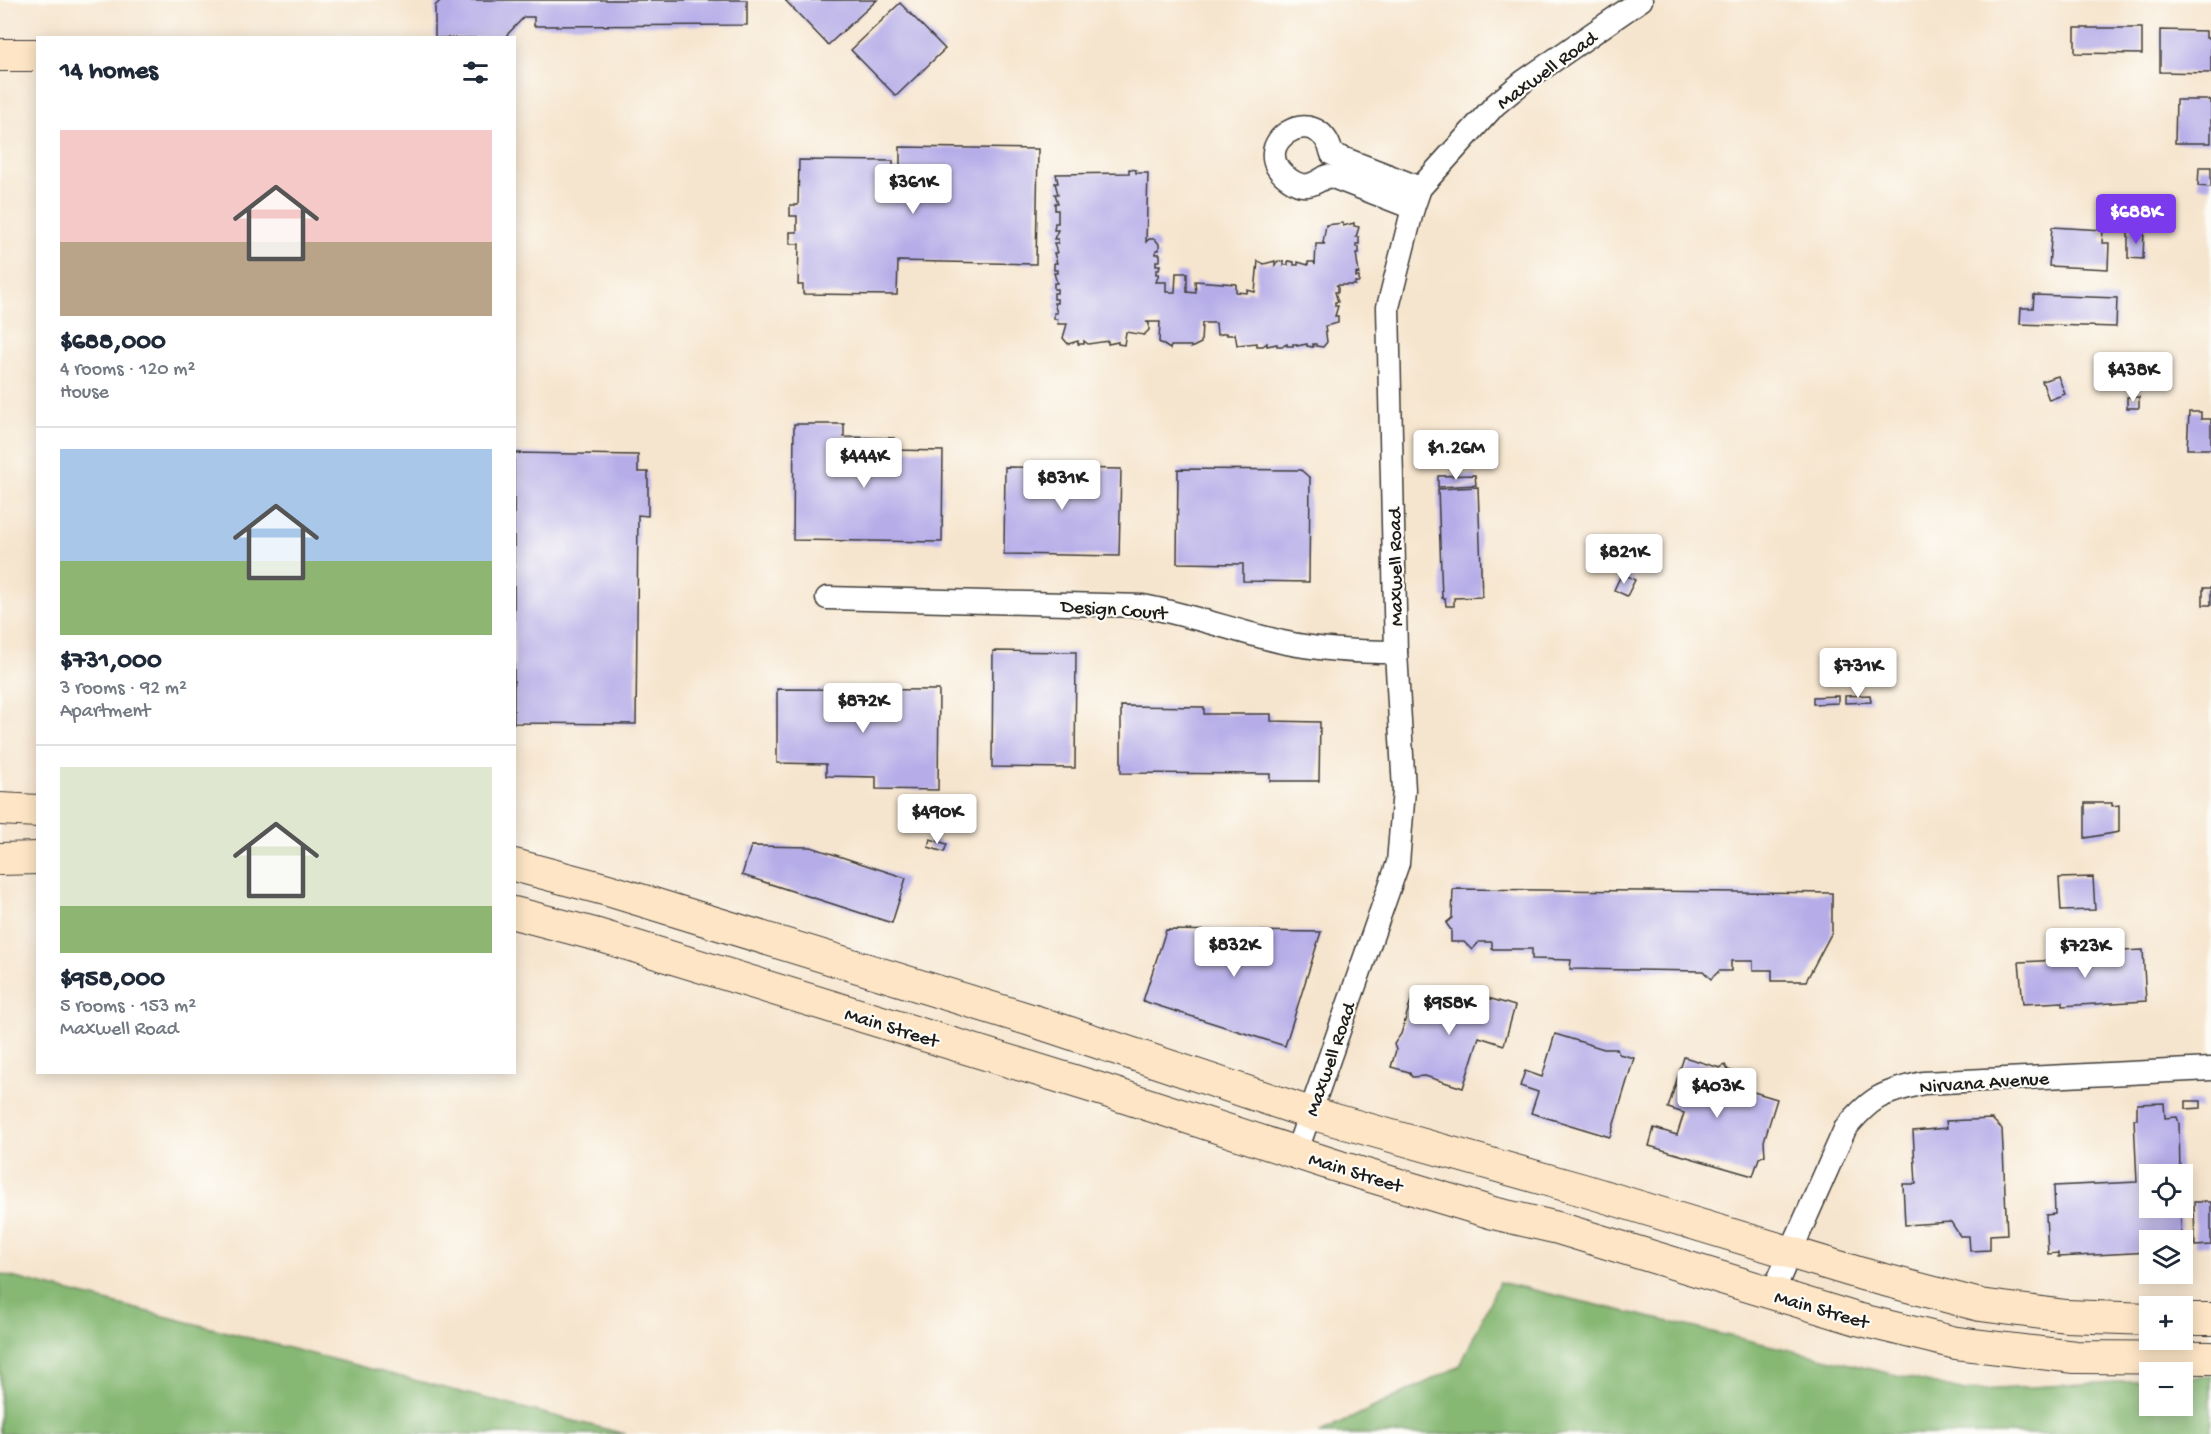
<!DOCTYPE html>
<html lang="en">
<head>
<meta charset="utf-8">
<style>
  :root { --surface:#fff; --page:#f2f2f3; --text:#1f2937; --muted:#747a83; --line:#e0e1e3; --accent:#7c3aed }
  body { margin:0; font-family:"Gochi Hand",sans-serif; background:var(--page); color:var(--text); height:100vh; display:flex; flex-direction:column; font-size:22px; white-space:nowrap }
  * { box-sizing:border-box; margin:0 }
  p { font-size:20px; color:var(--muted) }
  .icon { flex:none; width:33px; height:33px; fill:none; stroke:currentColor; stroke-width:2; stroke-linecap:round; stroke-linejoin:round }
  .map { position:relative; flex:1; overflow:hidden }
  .sheet { position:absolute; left:36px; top:36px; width:480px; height:1038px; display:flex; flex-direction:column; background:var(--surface); border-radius:0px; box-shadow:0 3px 15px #0003 }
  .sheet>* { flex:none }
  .fabs { position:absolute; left:2139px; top:1164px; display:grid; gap:12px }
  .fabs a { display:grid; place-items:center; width:54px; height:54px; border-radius:0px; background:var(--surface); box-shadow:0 3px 15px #0003; font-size:30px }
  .price { position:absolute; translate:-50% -51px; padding:0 14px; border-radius:6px; background:#fff; color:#222; font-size:20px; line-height:39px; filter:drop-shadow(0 2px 3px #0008) }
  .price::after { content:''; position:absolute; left:50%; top:36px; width:18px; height:14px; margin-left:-9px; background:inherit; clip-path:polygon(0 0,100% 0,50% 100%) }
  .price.on { background:var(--accent); color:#fff }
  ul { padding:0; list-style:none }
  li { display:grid; align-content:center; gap:12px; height:318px; padding:0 24px }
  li+li { border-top:2px solid var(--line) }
  li span { display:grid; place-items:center; height:186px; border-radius:0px; color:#555 }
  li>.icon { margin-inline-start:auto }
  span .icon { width:108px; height:108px; fill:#fffc; stroke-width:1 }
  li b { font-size:26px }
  h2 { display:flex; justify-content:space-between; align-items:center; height:72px; padding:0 24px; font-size:26px }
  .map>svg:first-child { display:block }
  .forest { fill:#86b873; stroke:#516a48; stroke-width:1.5 }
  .building { fill:#b6ade8 }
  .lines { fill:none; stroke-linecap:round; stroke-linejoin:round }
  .street-casing { stroke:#3d3a37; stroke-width:25 }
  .secondary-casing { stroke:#3d3a37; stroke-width:34 }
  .street { stroke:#fff; stroke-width:22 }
  .secondary { stroke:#fde5c5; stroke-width:32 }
  .labels { text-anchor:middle; stroke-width:4.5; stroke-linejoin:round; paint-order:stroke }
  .street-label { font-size:20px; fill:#1c1c1c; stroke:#fdfcf7 }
</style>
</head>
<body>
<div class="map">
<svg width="2211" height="1434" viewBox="0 0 2211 1434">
  <rect width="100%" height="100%" fill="#fdfcf7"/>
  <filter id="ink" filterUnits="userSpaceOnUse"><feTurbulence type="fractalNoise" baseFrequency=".0167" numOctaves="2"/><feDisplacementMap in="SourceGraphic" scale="12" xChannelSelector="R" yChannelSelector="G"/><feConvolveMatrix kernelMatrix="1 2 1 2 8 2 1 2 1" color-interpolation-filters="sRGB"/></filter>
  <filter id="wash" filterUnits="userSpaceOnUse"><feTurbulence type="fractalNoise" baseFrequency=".008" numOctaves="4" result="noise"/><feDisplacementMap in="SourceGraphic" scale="24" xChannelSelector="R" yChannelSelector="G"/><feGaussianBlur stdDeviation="1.35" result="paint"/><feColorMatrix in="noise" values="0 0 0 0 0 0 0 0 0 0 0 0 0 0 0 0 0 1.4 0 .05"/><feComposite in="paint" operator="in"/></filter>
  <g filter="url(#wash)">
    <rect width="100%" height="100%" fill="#f6e5ce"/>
    <g class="forest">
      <path d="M0,1274L625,1434H0Z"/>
      <path d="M1499,1282L1965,1391L2149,1380L2150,1406H2182L2183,1378L2211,1376V1434H1318L1460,1366Z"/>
    </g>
    <g id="blocks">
      <g class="building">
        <path d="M441,0H747V25L534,26V17H524L504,38H435V6Z"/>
        <path d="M785,0H877L828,45Z"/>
        <path d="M900,3L945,49L896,96L851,50Z"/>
        <path d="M2075,28H2142V54L2075,53Z"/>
        <path d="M2160,30L2206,31V38H2211V73L2160,72Z"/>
        <path d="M2176,100H2211V143H2175Z"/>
        <path d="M900,147L1038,149L1036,264L898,261L897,295L803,294V285H798L799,244H790V232H797V216H790V205H798L799,160L893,161V170H900Z"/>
        <path d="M2199,167H2211V187L2198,186Z"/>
        <path d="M1129,169L1136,170V173H1148L1146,242L1149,239H1155L1159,244V250H1156V254H1160V261H1156V265H1160L1159,270H1156V274H1159L1156,282H1166V292H1175L1176,273H1187V292L1196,293L1195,281L1236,284V292L1247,293V290L1255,292L1258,261L1264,264L1275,261V265L1278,261L1284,262V265H1288V261L1294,262V265H1298V262L1308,265V262H1314L1315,265L1316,244H1325L1323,243L1326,225L1343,223V226L1354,223V226L1359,227L1356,237H1359V244H1356V247H1359V253H1356L1359,274L1356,273V277H1359V282H1355V285H1336L1338,286V292H1335L1338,302H1335V306H1338L1335,316H1338V323L1325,326L1327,342L1323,347L1316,346V344H1313V347L1307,346V344L1297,346V344H1293V346H1287V344L1283,346H1277V344L1267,346V343L1263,346H1257V343L1237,345L1235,333L1233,335H1227V333L1217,335L1216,323H1202L1201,343L1191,348V346H1171L1170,349L1159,342L1160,322H1146L1149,323V330L1144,335L1126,332L1124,345L1118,344V342L1108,344V341L1088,344L1084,341V344H1078V341L1068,344L1063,338L1067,324H1058L1057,319H1054V313H1057L1054,303H1057V299H1054V293H1057V289H1054V283H1057L1054,273H1057V270H1054V263H1057L1054,253H1057L1054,243H1058V239H1054L1058,230H1054L1055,223H1058V210H1055V203H1058L1055,194H1058L1055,183H1058L1056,174L1129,173Z"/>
        <path d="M2115,199H2135L2134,216L2115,215Z"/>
        <path d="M2052,227L2103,230L2102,243H2109L2108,269L2049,266Z"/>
        <path d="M2128,231H2144L2143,259L2128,258Z"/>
        <path d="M2034,295L2117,298L2116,327L2020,324L2021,308H2033Z"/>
        <path d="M2058,376L2065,394L2049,400L2042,381Z"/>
        <rect x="2127" y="397" width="12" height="11"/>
        <path d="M2189,412H2201V419H2211V449H2187Z"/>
        <path d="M794,424H844V437L894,438V450L943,451L942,542L793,540Z"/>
        <path d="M514,453L638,455V472H648V516L638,515L636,724L514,723Z"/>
        <path d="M1005,467L1121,469L1119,556L1004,554Z"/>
        <path d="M1178,469L1301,470L1310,478L1309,582L1243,581V564L1177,563Z"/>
        <path d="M1475,475L1476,485L1438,487V476Z"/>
        <path d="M1478,487L1482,597L1454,598V606H1446L1445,598H1442L1438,489Z"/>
        <path d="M1622,573L1635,580L1627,596L1614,590Z"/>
        <rect x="2203" y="588" width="8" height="17"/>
        <path d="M993,651L1076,652L1075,768L992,767Z"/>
        <path d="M777,689L939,690L938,790L876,789V777L826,776V764L777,763Z"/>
        <path d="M1870,695L1871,702L1845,703V696Z"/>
        <path d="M1838,696V703L1813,704V697Z"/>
        <path d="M1121,706L1204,707V714H1271V721L1320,722L1319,781H1270V774L1121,773Z"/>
        <path d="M2085,803H2112V806L2119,805V832L2085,838Z"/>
        <path d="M930,839L947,844L944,852L928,847Z"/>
        <path d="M751,846L811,847L906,878L892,923L742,875Z"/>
        <path d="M2093,877L2095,910L2061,911L2059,878Z"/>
        <path d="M1453,889L1832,893V932L1806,981H1772V970H1753V961H1731V971H1719L1711,979L1703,971L1570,969L1571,960L1532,959V949H1492V942H1479L1472,950L1464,942H1451V930L1446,923L1452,918Z"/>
        <path d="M1166,930L1321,932L1285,1046L1143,1001Z"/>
        <path d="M2143,950L2146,1001L2062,1006V1002L2023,1004L2019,962L2059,960V954Z"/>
        <path d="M1458,989L1515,1006L1504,1045L1479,1037L1463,1088L1425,1076L1412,1077L1409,1072L1391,1067L1396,1050L1394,1044L1401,1034L1412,997L1440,1005L1449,1001L1454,1002Z"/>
        <path d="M1555,1034L1604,1049H1617L1619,1054L1634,1058L1610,1137L1531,1113L1538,1092L1520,1086L1525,1071L1542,1077Z"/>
        <path d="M1684,1057L1720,1068L1725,1065L1728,1070L1741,1074L1737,1087L1777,1099L1764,1141L1765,1155L1759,1158L1753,1176L1649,1146L1654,1128L1677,1135L1684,1113L1668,1108Z"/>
        <path d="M2186,1101H2201V1108L2186,1109Z"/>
        <path d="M2164,1103L2165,1118L2177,1117L2179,1123L2180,1174H2150V1208H2180L2182,1240H2150V1252L2058,1257V1253L2048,1254L2046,1215L2055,1214L2054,1186L2137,1182L2134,1119H2137V1104Z"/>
        <path d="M1992,1119L2002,1129L2007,1234L1990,1235V1250L1970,1251L1969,1236H1960L1951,1222L1905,1225L1903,1184H1916L1913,1131L1947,1128L1946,1121Z"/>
        <path d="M2194,1202H2211V1245L2195,1246Z"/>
      </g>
    </g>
  </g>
  <g filter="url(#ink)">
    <use href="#blocks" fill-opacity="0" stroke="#3d3a37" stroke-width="1.5"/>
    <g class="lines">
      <defs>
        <g id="street">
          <path d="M1413,208L1333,177L1327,176C1313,185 1304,190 1289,179C1242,146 1318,96 1332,154L1420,188"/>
          <path d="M827,598L1143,606C1191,615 1235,631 1282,642C1319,650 1358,652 1396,652"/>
          <path d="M1296,1153L1398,863L1404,790L1396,652L1388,307L1413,208L1420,188L1495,105L1524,81L1641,0"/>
          <path d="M1772,1294L1845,1129C1872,1096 1882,1093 1923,1083L2211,1069"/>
        </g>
        <g id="secondary">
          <path d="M0,55H38"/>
          <path d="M0,809L38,811"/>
          <path d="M0,859L38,858"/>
          <path d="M514,865L608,890L1034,1021L1310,1113L1583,1190L1862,1274L1980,1305L2066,1316L2150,1319"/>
          <path d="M514,913L598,935L1100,1089L1340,1167L1493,1213L1558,1228L1857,1319L1956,1343L2075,1357L2211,1358"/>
          <path d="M2182,1319H2211"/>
        </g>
      </defs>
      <use href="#street" class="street-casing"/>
      <use href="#secondary" class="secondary-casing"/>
      <use href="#street" class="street"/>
      <use href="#secondary" class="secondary"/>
    </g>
  </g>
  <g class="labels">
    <g class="street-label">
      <text transform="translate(1546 69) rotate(-36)" y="7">Maxwell Road</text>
      <text transform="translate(1394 567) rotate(-91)" y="7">Maxwell Road</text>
      <text transform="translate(1114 608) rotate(4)" y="7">Design Court</text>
      <text transform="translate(892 1026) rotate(17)" y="7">Main Street</text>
      <text transform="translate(1329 1059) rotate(-71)" y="7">Maxwell Road</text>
      <text transform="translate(1984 1081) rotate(-4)" y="7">Nirvana Avenue</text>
      <text transform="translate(1356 1171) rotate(17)" y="7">Main Street</text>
      <text transform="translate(1822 1308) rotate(16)" y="7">Main Street</text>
    </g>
  </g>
</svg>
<div class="fabs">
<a><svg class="icon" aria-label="locate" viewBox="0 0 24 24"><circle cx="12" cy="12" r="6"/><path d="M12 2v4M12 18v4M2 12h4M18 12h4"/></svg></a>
<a><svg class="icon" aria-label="layers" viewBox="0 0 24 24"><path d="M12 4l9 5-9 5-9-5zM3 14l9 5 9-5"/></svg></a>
<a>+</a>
<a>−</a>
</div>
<b class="price" style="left:913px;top:215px">$361K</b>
<b class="price on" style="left:2136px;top:245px">$688K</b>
<b class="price" style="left:2133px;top:403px">$438K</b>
<b class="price" style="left:1456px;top:481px">$1.26M</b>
<b class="price" style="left:864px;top:489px">$444K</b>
<b class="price" style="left:1062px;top:511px">$831K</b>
<b class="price" style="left:1624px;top:585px">$821K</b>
<b class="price" style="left:1858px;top:699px">$731K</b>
<b class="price" style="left:863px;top:734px">$872K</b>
<b class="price" style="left:937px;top:845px">$490K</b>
<b class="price" style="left:1234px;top:978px">$832K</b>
<b class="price" style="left:2085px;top:979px">$723K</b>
<b class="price" style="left:1449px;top:1036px">$958K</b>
<b class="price" style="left:1717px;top:1119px">$403K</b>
<section class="sheet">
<h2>14 homes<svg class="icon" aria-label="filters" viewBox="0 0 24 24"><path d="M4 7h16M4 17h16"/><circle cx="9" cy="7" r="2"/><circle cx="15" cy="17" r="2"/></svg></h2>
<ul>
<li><span style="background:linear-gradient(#f6c9c9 60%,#b9a48a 0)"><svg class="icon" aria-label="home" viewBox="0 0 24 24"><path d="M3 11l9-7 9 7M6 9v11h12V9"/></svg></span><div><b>$688,000</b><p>4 rooms · 120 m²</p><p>House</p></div></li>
<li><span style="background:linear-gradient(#a9c7e8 60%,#8fb573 0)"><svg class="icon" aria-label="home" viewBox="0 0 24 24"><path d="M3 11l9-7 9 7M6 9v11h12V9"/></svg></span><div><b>$731,000</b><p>3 rooms · 92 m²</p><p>Apartment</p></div></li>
<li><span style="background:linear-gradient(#dfe7d0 75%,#8fb573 0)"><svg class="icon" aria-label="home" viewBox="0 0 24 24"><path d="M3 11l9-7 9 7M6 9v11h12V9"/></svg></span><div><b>$958,000</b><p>5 rooms · 153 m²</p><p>Maxwell Road</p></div></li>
</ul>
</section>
</div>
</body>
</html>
